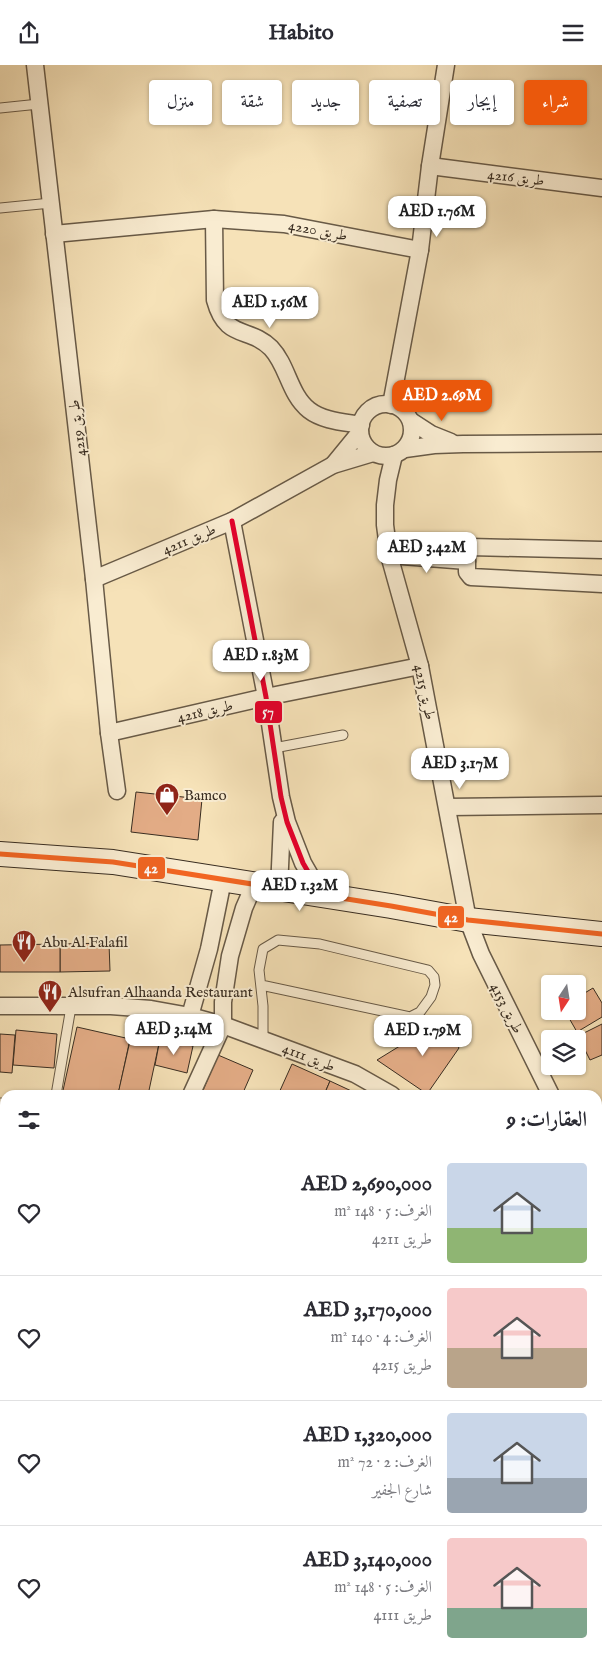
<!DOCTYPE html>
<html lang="ar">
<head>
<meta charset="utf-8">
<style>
  :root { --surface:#fff; --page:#f7f7f7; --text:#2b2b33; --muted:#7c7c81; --line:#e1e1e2; --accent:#ea580c }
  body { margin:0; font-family:"IM FELL English",Amiri,serif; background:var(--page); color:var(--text); direction:rtl; height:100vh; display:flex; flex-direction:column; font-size:19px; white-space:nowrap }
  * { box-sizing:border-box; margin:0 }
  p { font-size:16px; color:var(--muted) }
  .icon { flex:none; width:28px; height:28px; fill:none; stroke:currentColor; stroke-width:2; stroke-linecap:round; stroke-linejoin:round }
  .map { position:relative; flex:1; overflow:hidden; direction:ltr }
  .drawer { position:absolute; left:0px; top:1025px; width:602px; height:570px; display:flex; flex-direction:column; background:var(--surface); border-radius:15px 15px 0 0; box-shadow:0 1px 4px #0004; direction:rtl }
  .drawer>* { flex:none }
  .hud { position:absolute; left:15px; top:15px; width:572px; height:45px; direction:rtl; display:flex; gap:10px }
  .needle { width:32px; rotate:192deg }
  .tools { position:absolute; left:541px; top:910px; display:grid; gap:10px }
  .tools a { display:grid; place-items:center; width:45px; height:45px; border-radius:5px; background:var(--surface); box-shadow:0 1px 4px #0004; font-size:25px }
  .price { position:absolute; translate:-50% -42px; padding:0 11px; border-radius:10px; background:#fff; color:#222; font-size:16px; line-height:32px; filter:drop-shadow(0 1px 2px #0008) }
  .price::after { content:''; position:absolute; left:50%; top:30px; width:15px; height:11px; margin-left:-8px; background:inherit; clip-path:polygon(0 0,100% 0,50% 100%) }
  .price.on { background:var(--accent); color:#fff }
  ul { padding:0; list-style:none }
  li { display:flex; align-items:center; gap:15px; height:125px; padding:0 15px }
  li+li { border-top:1px solid var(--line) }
  li span { display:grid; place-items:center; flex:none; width:140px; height:100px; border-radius:5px; color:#555 }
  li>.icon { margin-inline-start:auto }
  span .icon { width:60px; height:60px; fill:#fffc; stroke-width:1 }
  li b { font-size:21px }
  h2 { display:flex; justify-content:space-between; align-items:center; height:60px; padding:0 15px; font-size:21px }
  .pill { padding:0 18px; border-radius:5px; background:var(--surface); box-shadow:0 1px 4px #0004; font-size:18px; line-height:45px }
  .pill.on { background:var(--accent); color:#fff }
  header { display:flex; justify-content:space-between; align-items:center; height:65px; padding:0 15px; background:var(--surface); font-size:22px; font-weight:800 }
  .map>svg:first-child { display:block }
  .building { fill:#e3ac86; stroke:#392d21 }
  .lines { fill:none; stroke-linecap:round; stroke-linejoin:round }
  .lane-casing { stroke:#685a47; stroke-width:11 }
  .street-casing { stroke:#685a47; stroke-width:19 }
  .secondary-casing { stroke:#392d21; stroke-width:26 }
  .lane { stroke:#f9ecd1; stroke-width:9 }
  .street { stroke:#f9ecd1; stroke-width:16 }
  .secondary { stroke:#f9ecd1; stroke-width:24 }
  .bus-1-casing { stroke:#f9ecd1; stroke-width:9 }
  .bus-2-casing { stroke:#f9ecd1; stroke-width:9 }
  .bus-1 { stroke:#e4002b; stroke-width:5 }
  .bus-2 { stroke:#f26522; stroke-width:5 }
  .labels { text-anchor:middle; stroke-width:4; stroke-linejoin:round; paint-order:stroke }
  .street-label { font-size:15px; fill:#392d21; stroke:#f9ecd1 }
  .poi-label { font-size:15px; fill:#392d21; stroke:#f9ecd1; text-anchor:start }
  .line-badge { stroke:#f9ecd1; stroke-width:2 }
  .badge-label { font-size:14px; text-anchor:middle; font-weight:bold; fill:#fff }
</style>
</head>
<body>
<header><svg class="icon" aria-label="menu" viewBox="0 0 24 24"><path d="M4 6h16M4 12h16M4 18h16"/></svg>Habito<svg class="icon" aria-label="share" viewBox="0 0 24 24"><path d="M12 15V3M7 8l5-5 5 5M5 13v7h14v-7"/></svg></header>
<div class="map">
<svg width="602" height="1595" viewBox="0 0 602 1595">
  <rect width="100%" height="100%" fill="#f6e2b8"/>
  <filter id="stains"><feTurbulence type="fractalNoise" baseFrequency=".004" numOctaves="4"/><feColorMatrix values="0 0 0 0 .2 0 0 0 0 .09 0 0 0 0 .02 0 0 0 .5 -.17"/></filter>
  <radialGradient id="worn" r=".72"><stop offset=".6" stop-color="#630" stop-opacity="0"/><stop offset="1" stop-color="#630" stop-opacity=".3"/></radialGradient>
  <g class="building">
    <path d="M136,727L202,734L198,775L131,767Z"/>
    <path d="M109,878L110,906L60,907V879Z"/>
    <path d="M60,879V907H0V880Z"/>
    <path d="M593,923L602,938V952L577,967L565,946H578V932Z"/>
    <path d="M442,955L459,983L427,1029L377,995Z"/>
    <path d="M602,959V990L590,995L578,971Z"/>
    <path d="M77,962L130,974L118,1030H62Z"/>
    <path d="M16,965L57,969L54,1003L13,1000Z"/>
    <path d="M132,967L160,974L148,1030L118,1029Z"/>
    <path d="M0,969L15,970L12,1008L0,1007Z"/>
    <path d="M160,974L193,981L187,1008L155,1000Z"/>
    <path d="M218,990L253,1005L242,1030H201Z"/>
    <path d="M292,999L330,1016L324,1030H278Z"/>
    <path d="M330,1016L360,1030H324Z"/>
    <path d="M0,1212L5,1214V1275L0,1273Z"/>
    <rect x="0" y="1367" width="2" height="25"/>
    <path d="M0,1588L17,1593L16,1595H0Z"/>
  </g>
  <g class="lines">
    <defs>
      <g id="lane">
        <path d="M0,43L39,39"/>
        <path d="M0,143L51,138"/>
        <path d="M274,683L343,670"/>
        <path d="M261,920L410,952L420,947L431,932L435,920L434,912L428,905L320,879L278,875L263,884L259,905L263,941V975"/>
        <path d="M56,1030L71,942"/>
        <path d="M0,1038L5,1039"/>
        <path d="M0,1142L5,1144"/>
        <path d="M598,1304H602"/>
        <path d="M598,1407L602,1406"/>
        <path d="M0,1469L5,1420"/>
        <path d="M129,1595L130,1590"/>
        <path d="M219,1595L221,1590"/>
      </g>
      <g id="street">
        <path d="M35,0L94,514L109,668L117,726"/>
        <path d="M430,101L602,123"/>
        <path d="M214,154L215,235C226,276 249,261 271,283C288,301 289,329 309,345C323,356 344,357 361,360"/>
        <path d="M54,169L214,154L284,159L420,185"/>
        <circle cx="386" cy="365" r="26"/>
        <path d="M391,340L420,185L430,101L446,0"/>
        <path d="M411,356L431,369L451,377"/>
        <path d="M405,384L434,380L463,379L602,378"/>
        <path d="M394,390L388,415L385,440V460L389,490L420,601L468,855L481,889L551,1030"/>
        <path d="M333,400L360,367"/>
        <path d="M232,456L266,632L281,732L287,757L303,798L322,831"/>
        <path d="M602,485L470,482L467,487V507L471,512L602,519"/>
        <path d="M389,490L467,496"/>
        <path d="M94,514L232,456L333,400L373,388"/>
        <path d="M109,668L266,632L420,601"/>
        <path d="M448,742L602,740"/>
        <path d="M279,824L282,757"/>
        <path d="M0,941H111L151,944L190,951L223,960L355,1009L392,1030"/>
        <path d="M190,951L209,884L223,815"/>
        <path d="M191,1030L223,960V937L230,891L244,843L254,820"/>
        <path d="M598,1074L602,1072"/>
        <path d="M598,1121L602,1130"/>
        <path d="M598,1194L602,1192"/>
        <path d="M0,1199L5,1202"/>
        <path d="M0,1405H5"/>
        <path d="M0,1486L5,1488"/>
        <path d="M598,1545L602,1546"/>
        <path d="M357,1590L367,1595"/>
        <path d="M482,1595L488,1590"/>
      </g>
      <path id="secondary" d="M0,789L113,797L391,841L468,855L602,869"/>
    </defs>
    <use href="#lane" class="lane-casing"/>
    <use href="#street" class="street-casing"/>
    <use href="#secondary" class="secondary-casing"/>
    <use href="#lane" class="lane"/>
    <use href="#street" class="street"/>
    <use href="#secondary" class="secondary"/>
    <defs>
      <path id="bus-1" d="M232,456L266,632L281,732L287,757L303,798L322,831"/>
      <path id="bus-2" d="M0,789L113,797L391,841L468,855L602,869"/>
    </defs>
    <use href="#bus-1" class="bus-1-casing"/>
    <use href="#bus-2" class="bus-2-casing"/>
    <use href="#bus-1" class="bus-1"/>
    <use href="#bus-2" class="bus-2"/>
  </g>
  <defs>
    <symbol id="shop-pin" viewBox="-11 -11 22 30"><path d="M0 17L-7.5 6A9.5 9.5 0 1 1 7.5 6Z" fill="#8f2418" stroke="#f9ecd1"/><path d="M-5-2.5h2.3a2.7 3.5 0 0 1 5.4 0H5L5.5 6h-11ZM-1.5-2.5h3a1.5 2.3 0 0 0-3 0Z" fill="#fff"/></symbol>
    <symbol id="restaurant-pin" viewBox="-11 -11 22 30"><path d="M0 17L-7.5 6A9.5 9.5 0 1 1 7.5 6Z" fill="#8f2418" stroke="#f9ecd1"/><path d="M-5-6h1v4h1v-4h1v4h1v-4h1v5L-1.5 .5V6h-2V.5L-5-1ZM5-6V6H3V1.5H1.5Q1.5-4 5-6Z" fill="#fff"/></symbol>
  </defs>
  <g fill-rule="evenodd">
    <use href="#shop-pin" x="153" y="716" width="28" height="38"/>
    <use href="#restaurant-pin" x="10" y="863" width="28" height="38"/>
    <use href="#restaurant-pin" x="36" y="913" width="28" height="38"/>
  </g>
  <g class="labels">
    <g class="street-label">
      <text transform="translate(516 112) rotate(7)" y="5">طريق 4216</text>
      <text transform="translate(318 165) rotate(11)" y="5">طريق 4220</text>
      <text transform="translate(77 363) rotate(-97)" y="5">طريق 4219</text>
      <text transform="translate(189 474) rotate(-23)" y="5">طريق 4211</text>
      <text transform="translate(425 627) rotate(78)" y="5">طريق 4215</text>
      <text transform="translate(205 646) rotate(-13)" y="5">طريق 4218</text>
      <text transform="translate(507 943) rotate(63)" y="5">طريق 4153</text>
      <text transform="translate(309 992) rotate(21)" y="5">طريق 4111</text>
    </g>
    <g class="poi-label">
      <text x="184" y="735">Bamco</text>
      <text x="42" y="882">Abu Al Falafil</text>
      <text x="68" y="932">Alsufran Alhaanda Restaurant</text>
    </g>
  </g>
  <g class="line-badge">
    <rect x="254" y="635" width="29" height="24" rx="5" fill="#e4002b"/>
    <rect x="137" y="791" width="29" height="24" rx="5" fill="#f26522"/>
    <rect x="437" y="840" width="28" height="24" rx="5" fill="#f26522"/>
  </g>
  <g class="badge-label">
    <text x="268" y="651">57</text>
    <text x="151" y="808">42</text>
    <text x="451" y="857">42</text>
  </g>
  <rect width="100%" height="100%" filter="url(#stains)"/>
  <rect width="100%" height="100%" fill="url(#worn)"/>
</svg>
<div class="tools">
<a><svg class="needle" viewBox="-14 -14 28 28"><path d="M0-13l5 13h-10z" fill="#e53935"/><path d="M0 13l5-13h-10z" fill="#7c7c81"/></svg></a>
<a><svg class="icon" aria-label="layers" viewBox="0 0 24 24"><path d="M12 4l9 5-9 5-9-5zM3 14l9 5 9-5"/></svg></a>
</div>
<b class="price" style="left:437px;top:173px">AED 1.76M</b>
<b class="price" style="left:270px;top:264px">AED 1.56M</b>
<b class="price on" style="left:442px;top:357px">AED 2.69M</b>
<b class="price" style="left:427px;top:509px">AED 3.42M</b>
<b class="price" style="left:261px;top:617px">AED 1.83M</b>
<b class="price" style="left:460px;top:725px">AED 3.17M</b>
<b class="price" style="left:300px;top:847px">AED 1.32M</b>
<b class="price" style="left:174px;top:991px">AED 3.14M</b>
<b class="price" style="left:423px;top:992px">AED 1.79M</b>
<div class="hud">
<a class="pill on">شراء</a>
<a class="pill">إيجار</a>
<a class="pill">تصفية</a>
<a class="pill">جديد</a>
<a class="pill">شقة</a>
<a class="pill">منزل</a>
</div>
<section class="drawer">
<h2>العقارات: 9<svg class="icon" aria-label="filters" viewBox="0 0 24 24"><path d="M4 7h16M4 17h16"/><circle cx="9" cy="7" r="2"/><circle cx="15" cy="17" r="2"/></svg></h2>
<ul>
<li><span style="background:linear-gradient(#c9d6e8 65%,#8fb573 0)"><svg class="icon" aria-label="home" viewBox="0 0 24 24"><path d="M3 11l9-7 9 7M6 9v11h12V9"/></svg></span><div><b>AED 2,690,000</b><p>الغرف: 5 · 148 m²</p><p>طريق 4211</p></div><svg class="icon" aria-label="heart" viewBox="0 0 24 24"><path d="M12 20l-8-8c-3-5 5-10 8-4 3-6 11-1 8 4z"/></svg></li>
<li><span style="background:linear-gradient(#f6c9c9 60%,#b9a48a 0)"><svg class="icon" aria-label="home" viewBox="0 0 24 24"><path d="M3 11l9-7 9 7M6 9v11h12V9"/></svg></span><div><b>AED 3,170,000</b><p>الغرف: 4 · 140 m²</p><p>طريق 4215</p></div><svg class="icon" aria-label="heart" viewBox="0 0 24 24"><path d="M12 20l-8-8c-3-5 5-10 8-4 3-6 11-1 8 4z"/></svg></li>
<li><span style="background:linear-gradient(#c9d6e8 65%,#9aa5b1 0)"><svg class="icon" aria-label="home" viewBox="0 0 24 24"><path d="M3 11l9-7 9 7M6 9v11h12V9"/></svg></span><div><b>AED 1,320,000</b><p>الغرف: 2 · 72 m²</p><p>شارع الجفير</p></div><svg class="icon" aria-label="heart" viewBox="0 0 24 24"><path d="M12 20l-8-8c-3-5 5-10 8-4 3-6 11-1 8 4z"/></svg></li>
<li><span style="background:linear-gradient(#f6c9c9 70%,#7fa58c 0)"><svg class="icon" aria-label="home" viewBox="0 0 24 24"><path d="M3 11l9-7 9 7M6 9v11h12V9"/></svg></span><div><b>AED 3,140,000</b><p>الغرف: 5 · 148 m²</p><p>طريق 4111</p></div><svg class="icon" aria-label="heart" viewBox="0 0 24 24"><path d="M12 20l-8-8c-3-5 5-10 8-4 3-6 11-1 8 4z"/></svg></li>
</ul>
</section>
</div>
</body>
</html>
